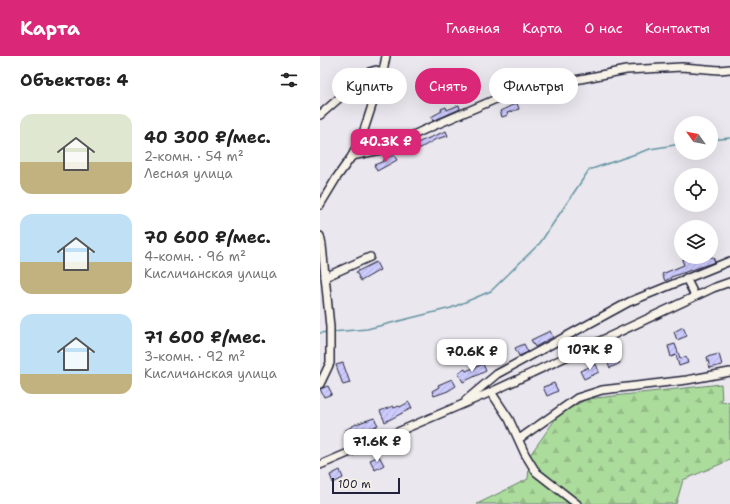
<!DOCTYPE html>
<html lang="ru">
<head>
<meta charset="utf-8">
<style>
  :root { --surface:#fff; --page:#f2f2f2; --text:#222; --muted:#767676; --accent:#db2777 }
  body { margin:0; font-family:"Shantell Sans",sans-serif; background:var(--page); color:var(--text); height:100vh; display:flex; flex-direction:column; font-size:15px; white-space:nowrap }
  * { box-sizing:border-box; margin:0 }
  p { font-size:13px; color:var(--muted) }
  .icon { flex:none; width:22px; height:22px; fill:none; stroke:currentColor; stroke-width:2; stroke-linecap:round; stroke-linejoin:round }
  .map { position:relative; flex:1; overflow:hidden }
  .details { display:flex; flex-direction:column; background:var(--surface); width:320px }
  .details>* { flex:none }
  .banner { position:absolute; left:12px; top:12px; width:338px; height:36px; display:flex; gap:8px }
  .needle { width:26px; rotate:303deg }
  .tools { position:absolute; left:354px; top:60px; display:grid; gap:8px }
  .tools a { display:grid; place-items:center; width:44px; height:44px; border-radius:50%; background:var(--surface); box-shadow:0 4px 16px #0002; font-size:20px }
  .scale { position:absolute; left:12px; bottom:10px; width:68px; box-sizing:border-box; padding-left:4px; border:2px solid #22223b; border-top:0; font-size:11px; line-height:14px; white-space:nowrap; color:#22223b; -webkit-text-stroke:3px #f7f3e8; paint-order:stroke }
  .price { position:absolute; translate:-50% -34px; padding:0 9px; border-radius:8px; background:#fff; color:#222; font-size:13px; line-height:26px; filter:drop-shadow(0 1px 2px #0008) }
  .price::after { content:''; position:absolute; left:50%; top:24px; width:12px; height:9px; margin-left:-6px; background:inherit; clip-path:polygon(0 0,100% 0,50% 100%) }
  .price.active { background:var(--accent); color:#fff }
  ul { padding:0; list-style:none }
  li { display:flex; align-items:center; gap:12px; height:100px; padding:0 20px }
  li span { display:grid; place-items:center; flex:none; width:112px; height:80px; border-radius:12px; color:#555 }
  li>.icon { margin-inline-start:auto }
  span .icon { width:48px; height:48px; fill:#fffc; stroke-width:1 }
  li b { font-size:17px }
  h2 { display:flex; justify-content:space-between; align-items:center; height:48px; padding:0 20px; font-size:17px }
  .chip { padding:0 14px; border-radius:18px; background:var(--surface); box-shadow:0 4px 16px #0002; font-size:14px; line-height:36px }
  .chip.active { background:var(--accent); color:#fff }
  header { display:flex; align-items:center; gap:24px; box-sizing:border-box; height:56px; padding:0 20px; background:var(--accent); color:#fff }
  header strong { font-size:19px }
  nav { display:flex; gap:22px; margin-inline-start:auto; font-size:14px }
  main { display:flex; flex:1; min-height:0 }
  .map>svg:first-child { display:block }
  .forest { fill:url(#forest-firs); stroke:#677f6c }
  .lines { fill:none; stroke-linecap:round; stroke-linejoin:round }
  .stream { stroke:#6394a2; stroke-width:1.5 }
  .building { fill:url(#building-hatch); stroke:#22223b }
  .minor-casing { stroke:#22223b; stroke-width:10 }
  .minor { stroke:#f7f3e8; stroke-width:7 }
</style>
</head>
<body>
<header>
<strong>Карта</strong>
<nav><a>Главная</a><a>Карта</a><a>О нас</a><a>Контакты</a></nav>
</header>
<main>
<section class="details">
<h2>Объектов: 4<svg class="icon" aria-label="filters" viewBox="0 0 24 24"><path d="M4 7h16M4 17h16"/><circle cx="9" cy="7" r="2"/><circle cx="15" cy="17" r="2"/></svg></h2>
<ul>
<li><span style="background:linear-gradient(#dfe7d0 60%,#c2b280 0)"><svg class="icon" aria-label="home" viewBox="0 0 24 24"><path d="M3 11l9-7 9 7M6 9v11h12V9"/></svg></span><div><b>40 300 ₽/мес.</b><p>2-комн. · 54 m²</p><p>Лесная улица</p></div></li>
<li><span style="background:linear-gradient(#bfe0f5 60%,#c2b280 0)"><svg class="icon" aria-label="home" viewBox="0 0 24 24"><path d="M3 11l9-7 9 7M6 9v11h12V9"/></svg></span><div><b>70 600 ₽/мес.</b><p>4-комн. · 96 m²</p><p>Кисличанская улица</p></div></li>
<li><span style="background:linear-gradient(#bfe0f5 75%,#c2b280 0)"><svg class="icon" aria-label="home" viewBox="0 0 24 24"><path d="M3 11l9-7 9 7M6 9v11h12V9"/></svg></span><div><b>71 600 ₽/мес.</b><p>3-комн. · 92 m²</p><p>Кисличанская улица</p></div></li>
</ul>
</section>
<div class="map">
<svg width="410" height="448" viewBox="0 0 410 448">
  <defs>
    <pattern id="forest-firs" width="22" height="20" patternUnits="userSpaceOnUse"><rect width="22" height="20" fill="#acdc9c"/><path d="M5 1l3.5 6h-7zM16 11l3.5 6h-7z" fill="#94bc87"/></pattern>
    <pattern id="building-hatch" width="6" height="6" patternUnits="userSpaceOnUse"><rect width="6" height="6" fill="#cdcbfd"/><path d="M-1 1l2-2M0 6l6-6M5 7l2-2" fill="none" stroke="#b0aeda"/></pattern>
  </defs>
  <rect width="100%" height="100%" fill="#eae7ee"/>
  <filter id="ink" filterUnits="userSpaceOnUse"><feTurbulence type="fractalNoise" baseFrequency=".025" numOctaves="2"/><feDisplacementMap in="SourceGraphic" scale="8" xChannelSelector="R" yChannelSelector="G"/><feConvolveMatrix kernelMatrix="1 2 1 2 8 2 1 2 1" color-interpolation-filters="sRGB"/></filter>
  <g filter="url(#ink)">
    <path class="forest" d="M401,328L402,346L410,347V404L363,424L356,448H157L208,423L210,399L239,358L267,343Z"/>
    <g class="lines">
      <g class="stream">
        <path d="M391,84L410,82"/>
        <path d="M12,276L47,273L131,252L171,235L220,187L269,114L330,93L361,88"/>
        <path d="M0,277L8,276"/>
      </g>
    </g>
    <g class="building">
      <path d="M233,19L234,23L218,27L217,21Z"/>
      <path d="M253,33L254,37L239,41L240,44L235,45L234,38Z"/>
      <path d="M197,47L199,53L187,57L188,59L182,61L180,55Z"/>
      <path d="M139,49L140,53L113,65L111,61L122,55L121,53L126,51L127,54Z"/>
      <path d="M126,75L128,80L116,83L99,93L97,87Z"/>
      <path d="M74,99L77,104L57,115L54,109L64,105V103Z"/>
      <path d="M370,201L371,204L381,201H393L395,206L351,221V222L345,225L342,218L364,209L362,204Z"/>
      <path d="M56,206L60,214L41,225L36,216Z"/>
      <path d="M363,271L367,280L357,284L354,276Z"/>
      <path d="M230,275L233,281L215,291L211,284Z"/>
      <path d="M204,288L208,296L199,300L195,292Z"/>
      <path d="M355,288L360,302L366,301L368,307L359,310L356,299L351,301L348,290Z"/>
      <path d="M399,298L402,309L390,312L387,301Z"/>
      <path d="M296,299L300,307L290,312L286,303Z"/>
      <path d="M23,307L30,327L23,329L16,309Z"/>
      <path d="M163,308L166,315L143,326L138,317L145,313L146,315Z"/>
      <path d="M276,308L279,316L264,323L260,315Z"/>
      <path d="M132,323L136,330L128,335L114,340L112,335L119,331L118,329Z"/>
      <path d="M234,327L238,335L227,340L223,331Z"/>
      <path d="M8,330L12,338L4,341L0,333Z"/>
      <path d="M89,346L92,352L65,366L60,355L73,350L74,352L79,350L80,351Z"/>
      <path d="M54,362L58,369L27,382L24,375L36,368Z"/>
      <path d="M59,400L64,409L55,414L50,404Z"/>
      <path d="M20,414L23,422L13,427L10,419Z"/>
    </g>
    <g class="lines">
      <defs>
        <g id="minor">
          <path d="M0,59L49,16L56,14L63,16"/>
          <path d="M32,100L61,94L104,74L176,43L240,27L306,14L362,11L399,14L410,13"/>
          <path d="M0,149L17,121L32,100L44,74L63,16L66,0"/>
          <path d="M0,180L2,189L10,271V307L0,328"/>
          <path d="M5,221L50,201"/>
          <path d="M366,222L375,240"/>
          <path d="M171,336L189,363L205,398L216,416L257,448"/>
          <path d="M146,344L177,318L309,246L410,205"/>
          <path d="M199,383L257,342L282,334L367,324L410,316"/>
          <path d="M0,409L169,337L393,232L410,226"/>
        </g>
      </defs>
      <use href="#minor" class="minor-casing"/>
      <use href="#minor" class="minor"/>
    </g>
  </g>
</svg>
<div class="tools">
<a><svg class="needle" viewBox="-14 -14 28 28"><path d="M0-13l5 13h-10z" fill="#e53935"/><path d="M0 13l5-13h-10z" fill="#767676"/></svg></a>
<a><svg class="icon" aria-label="locate" viewBox="0 0 24 24"><circle cx="12" cy="12" r="6"/><path d="M12 2v4M12 18v4M2 12h4M18 12h4"/></svg></a>
<a><svg class="icon" aria-label="layers" viewBox="0 0 24 24"><path d="M12 4l9 5-9 5-9-5zM3 14l9 5 9-5"/></svg></a>
</div>
<div class="scale">100 m</div>
<b class="price active" style="left:66px;top:107px">40.3K ₽</b>
<b class="price" style="left:270px;top:315px">107K ₽</b>
<b class="price" style="left:152px;top:317px">70.6K ₽</b>
<b class="price" style="left:57px;top:407px">71.6K ₽</b>
<div class="banner">
<a class="chip">Купить</a>
<a class="chip active">Снять</a>
<a class="chip">Фильтры</a>
</div>
</div>
</main>
</body>
</html>
